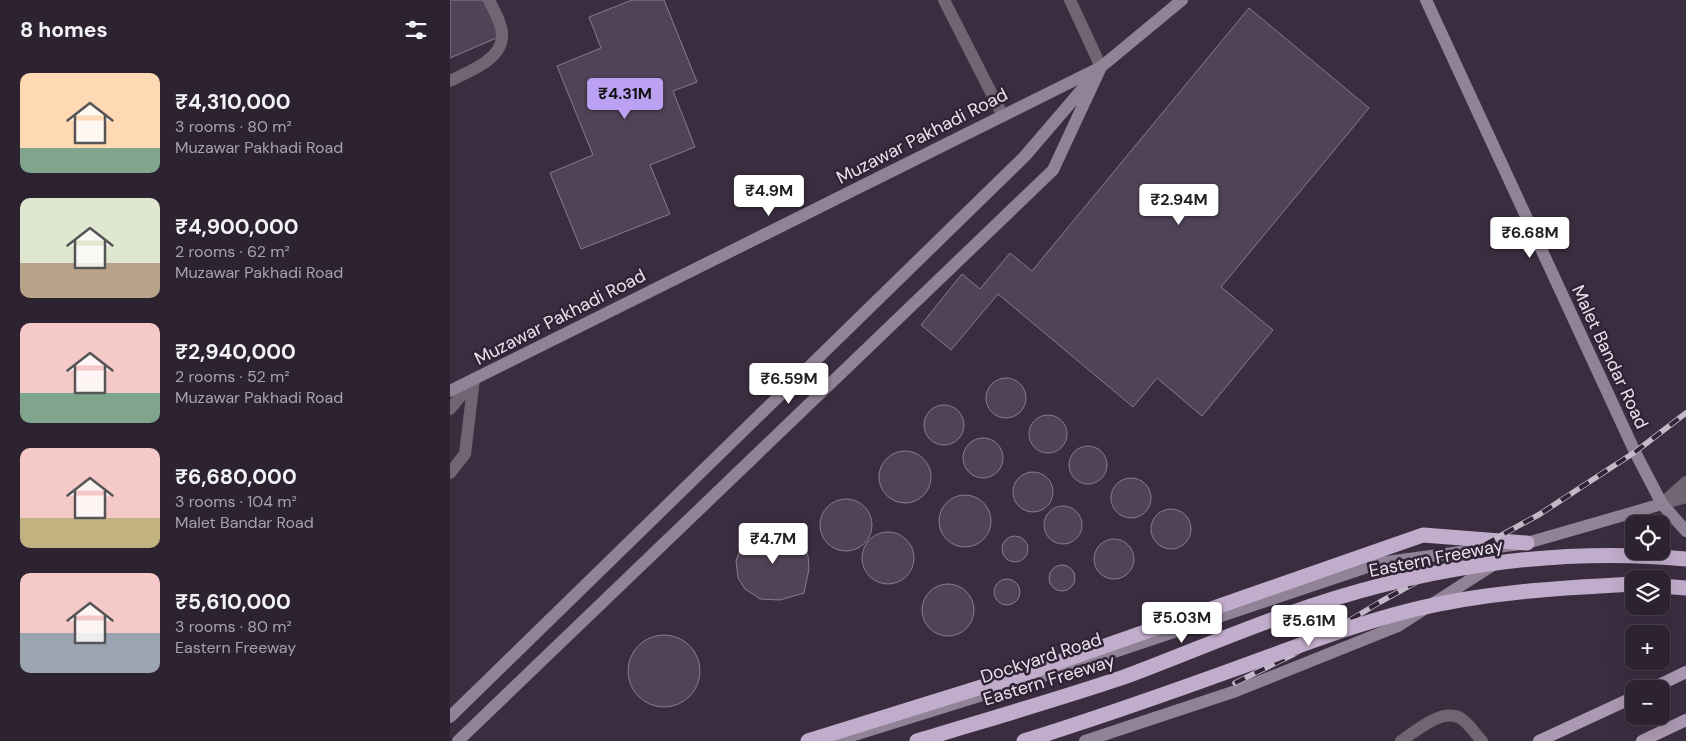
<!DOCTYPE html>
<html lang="en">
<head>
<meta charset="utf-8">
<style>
  :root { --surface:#2c2230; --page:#382f3c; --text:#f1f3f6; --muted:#a6a4ab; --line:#483f4c; --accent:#bca0f2 }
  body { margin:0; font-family:"DM Sans",sans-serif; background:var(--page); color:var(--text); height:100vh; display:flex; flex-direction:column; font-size:19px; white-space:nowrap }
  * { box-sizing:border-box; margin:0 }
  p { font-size:16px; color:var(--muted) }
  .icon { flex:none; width:28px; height:28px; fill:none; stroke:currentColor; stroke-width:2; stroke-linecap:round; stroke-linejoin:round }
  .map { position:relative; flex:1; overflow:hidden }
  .sheet { display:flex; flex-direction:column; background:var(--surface); width:450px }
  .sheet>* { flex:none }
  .buttons { position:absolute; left:1175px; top:515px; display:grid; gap:10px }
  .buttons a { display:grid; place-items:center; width:45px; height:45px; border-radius:10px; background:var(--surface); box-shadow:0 5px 20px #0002,0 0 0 1px var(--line); font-size:25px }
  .price { position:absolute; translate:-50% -42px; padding:0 11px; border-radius:5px; background:#fff; color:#222; font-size:16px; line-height:32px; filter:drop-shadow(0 1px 2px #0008) }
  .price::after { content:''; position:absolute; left:50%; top:30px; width:15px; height:11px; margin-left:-8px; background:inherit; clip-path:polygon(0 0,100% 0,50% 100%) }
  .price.active { background:var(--accent); color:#111 }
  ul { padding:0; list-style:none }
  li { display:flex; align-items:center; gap:15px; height:125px; padding:0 20px }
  li span { display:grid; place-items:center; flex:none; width:140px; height:100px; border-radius:10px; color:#555 }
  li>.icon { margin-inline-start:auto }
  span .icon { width:60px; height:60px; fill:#fffc; stroke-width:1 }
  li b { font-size:21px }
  h2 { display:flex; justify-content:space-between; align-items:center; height:60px; padding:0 20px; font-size:21px }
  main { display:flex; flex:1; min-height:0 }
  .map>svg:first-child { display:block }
  .building { fill:#514357; stroke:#8a7a90 }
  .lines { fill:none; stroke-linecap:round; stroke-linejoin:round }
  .lane { stroke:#706673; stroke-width:12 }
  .street { stroke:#706673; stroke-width:12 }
  .secondary { stroke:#918397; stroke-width:12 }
  .primary { stroke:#ab98b2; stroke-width:12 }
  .highway { stroke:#c2accb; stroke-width:15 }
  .rail-casing { stroke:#c3b9c8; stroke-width:5.5 }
  .rail { stroke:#312336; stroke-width:4; stroke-dasharray:11; stroke-linecap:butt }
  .highway-bridge { stroke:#c2accb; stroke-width:15 }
  .labels { text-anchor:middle; stroke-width:5; stroke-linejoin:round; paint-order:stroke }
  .street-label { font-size:18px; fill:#ebe2ef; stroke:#312336 }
</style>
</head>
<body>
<main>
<section class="sheet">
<h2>8 homes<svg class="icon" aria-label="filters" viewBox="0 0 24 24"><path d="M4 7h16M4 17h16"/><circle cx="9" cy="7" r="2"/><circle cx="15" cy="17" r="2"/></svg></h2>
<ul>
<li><span style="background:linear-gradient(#ffd9b3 75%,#7fa58c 0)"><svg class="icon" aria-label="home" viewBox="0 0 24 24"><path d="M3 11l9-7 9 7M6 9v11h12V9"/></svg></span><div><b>₹4,310,000</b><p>3 rooms · 80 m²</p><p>Muzawar Pakhadi Road</p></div></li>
<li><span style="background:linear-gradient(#dfe7d0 65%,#b9a48a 0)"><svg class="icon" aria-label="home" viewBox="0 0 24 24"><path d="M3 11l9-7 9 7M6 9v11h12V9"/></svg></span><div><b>₹4,900,000</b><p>2 rooms · 62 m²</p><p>Muzawar Pakhadi Road</p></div></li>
<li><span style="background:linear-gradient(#f6c9c9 70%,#7fa58c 0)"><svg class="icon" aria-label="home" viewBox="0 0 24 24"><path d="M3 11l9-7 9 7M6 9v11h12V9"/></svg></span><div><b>₹2,940,000</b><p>2 rooms · 52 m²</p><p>Muzawar Pakhadi Road</p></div></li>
<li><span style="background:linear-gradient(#f6c9c9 70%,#c2b280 0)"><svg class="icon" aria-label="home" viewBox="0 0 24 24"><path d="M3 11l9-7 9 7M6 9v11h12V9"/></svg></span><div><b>₹6,680,000</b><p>3 rooms · 104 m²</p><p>Malet Bandar Road</p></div></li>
<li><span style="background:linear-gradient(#f6c9c9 60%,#9aa5b1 0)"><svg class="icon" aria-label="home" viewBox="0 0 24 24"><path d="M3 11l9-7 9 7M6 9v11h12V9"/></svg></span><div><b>₹5,610,000</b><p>3 rooms · 80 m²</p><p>Eastern Freeway</p></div></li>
</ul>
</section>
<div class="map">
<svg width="1236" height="741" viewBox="0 0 1236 741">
  <rect width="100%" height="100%" fill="#3b2d40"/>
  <g class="building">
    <path d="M0,0H35L51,36L0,58Z"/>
    <path d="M182,0H214L247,82L223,91L245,147L200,165L220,214L131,249L100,173L143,155L107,66L151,48L139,17Z"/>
    <path d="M799,8L919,108L771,287L823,330L752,416L707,378L683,407L548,294L501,350L471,325L512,274L530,289L560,253L582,271Z"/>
    <circle cx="556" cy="398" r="20"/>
    <circle cx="494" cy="425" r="20"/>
    <circle cx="598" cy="434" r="19"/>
    <circle cx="533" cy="458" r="20"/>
    <circle cx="638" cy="465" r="19"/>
    <circle cx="455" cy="477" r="26"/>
    <circle cx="583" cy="492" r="20"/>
    <circle cx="681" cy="498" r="20"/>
    <circle cx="515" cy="521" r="26"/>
    <circle cx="396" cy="525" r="26"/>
    <circle cx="613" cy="525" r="19"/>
    <circle cx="721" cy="529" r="20"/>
    <path d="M318,528L341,532L351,541L358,556L359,569L354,593L330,600L310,599L295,589L288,578L286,561L292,544L305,532Z"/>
    <circle cx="438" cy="558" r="26"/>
    <circle cx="565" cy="549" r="13"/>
    <circle cx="664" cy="559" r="20"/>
    <circle cx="612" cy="578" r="13"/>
    <circle cx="557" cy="592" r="13"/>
    <circle cx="498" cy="610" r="26"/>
    <circle cx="214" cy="671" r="36"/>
  </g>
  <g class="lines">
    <g class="lane">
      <path d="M494,0L553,116"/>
      <path d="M620,0L651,67"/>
      <path d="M0,81C18,72 51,60 52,37C53,25 44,11 39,0"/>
      <path d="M951,741C966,731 992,708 1010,718C1019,723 1025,734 1032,741"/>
    </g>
    <g class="street">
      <path d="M0,409L24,380"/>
      <path d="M0,473L15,454L24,379"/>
      <path d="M1215,503L1236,497"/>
      <path d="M1212,504L1236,482"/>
    </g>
    <g class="secondary">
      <path d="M976,0L1185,452L1212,504L1236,531"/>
      <path d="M0,391L651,67L732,0"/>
      <path d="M0,717L575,156L641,79"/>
      <path d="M8,741L603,170L651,67"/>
      <path d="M385,741L584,679L929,563L1077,543L1212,504"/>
      <path d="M635,741L786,691L948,626L1043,565"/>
    </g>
    <g class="primary">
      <path d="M1201,689L1236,672"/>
      <path d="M1089,741L1184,697"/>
      <path d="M1192,741L1236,720"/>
    </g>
    <g class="highway">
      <path d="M1211,586L1236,588"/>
      <path d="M358,741L586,670L973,535L1077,543"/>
    </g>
    <defs>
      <path id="rail" d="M785,683L844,654L930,602L1090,514L1185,452L1236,413"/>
    </defs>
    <use href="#rail" class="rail-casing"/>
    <use href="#rail" class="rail"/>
    <g class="highway-bridge">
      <path d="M467,741C536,720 606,700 674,677C728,657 781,634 835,615C962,569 1101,546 1236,559"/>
      <path d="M574,741C644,719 713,695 782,670C841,649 901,625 962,610C1035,592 1109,588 1184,584"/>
    </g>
  </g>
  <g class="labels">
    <g class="street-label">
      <text transform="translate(472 136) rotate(-27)" y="6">Muzawar Pakhadi Road</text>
      <text transform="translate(110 317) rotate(-27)" y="6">Muzawar Pakhadi Road</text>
      <text transform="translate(1160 357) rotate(65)" y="6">Malet Bandar Road</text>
      <text transform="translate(986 558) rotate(-11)" y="6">Eastern Freeway</text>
      <text transform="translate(591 658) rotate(-18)" y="6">Dockyard Road</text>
      <text transform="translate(599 680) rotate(-17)" y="6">Eastern Freeway</text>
    </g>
  </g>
</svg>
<div class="buttons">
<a><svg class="icon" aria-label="locate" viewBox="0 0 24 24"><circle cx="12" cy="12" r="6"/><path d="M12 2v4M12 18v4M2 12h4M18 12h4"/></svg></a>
<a><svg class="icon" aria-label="layers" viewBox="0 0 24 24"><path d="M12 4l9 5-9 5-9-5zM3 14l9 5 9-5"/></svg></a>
<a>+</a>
<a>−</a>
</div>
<b class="price active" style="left:175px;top:120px">₹4.31M</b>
<b class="price" style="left:319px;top:217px">₹4.9M</b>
<b class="price" style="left:729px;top:226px">₹2.94M</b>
<b class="price" style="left:1080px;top:259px">₹6.68M</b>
<b class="price" style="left:339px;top:405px">₹6.59M</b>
<b class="price" style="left:323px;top:565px">₹4.7M</b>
<b class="price" style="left:732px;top:644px">₹5.03M</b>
<b class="price" style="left:859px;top:647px">₹5.61M</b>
</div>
</main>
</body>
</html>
